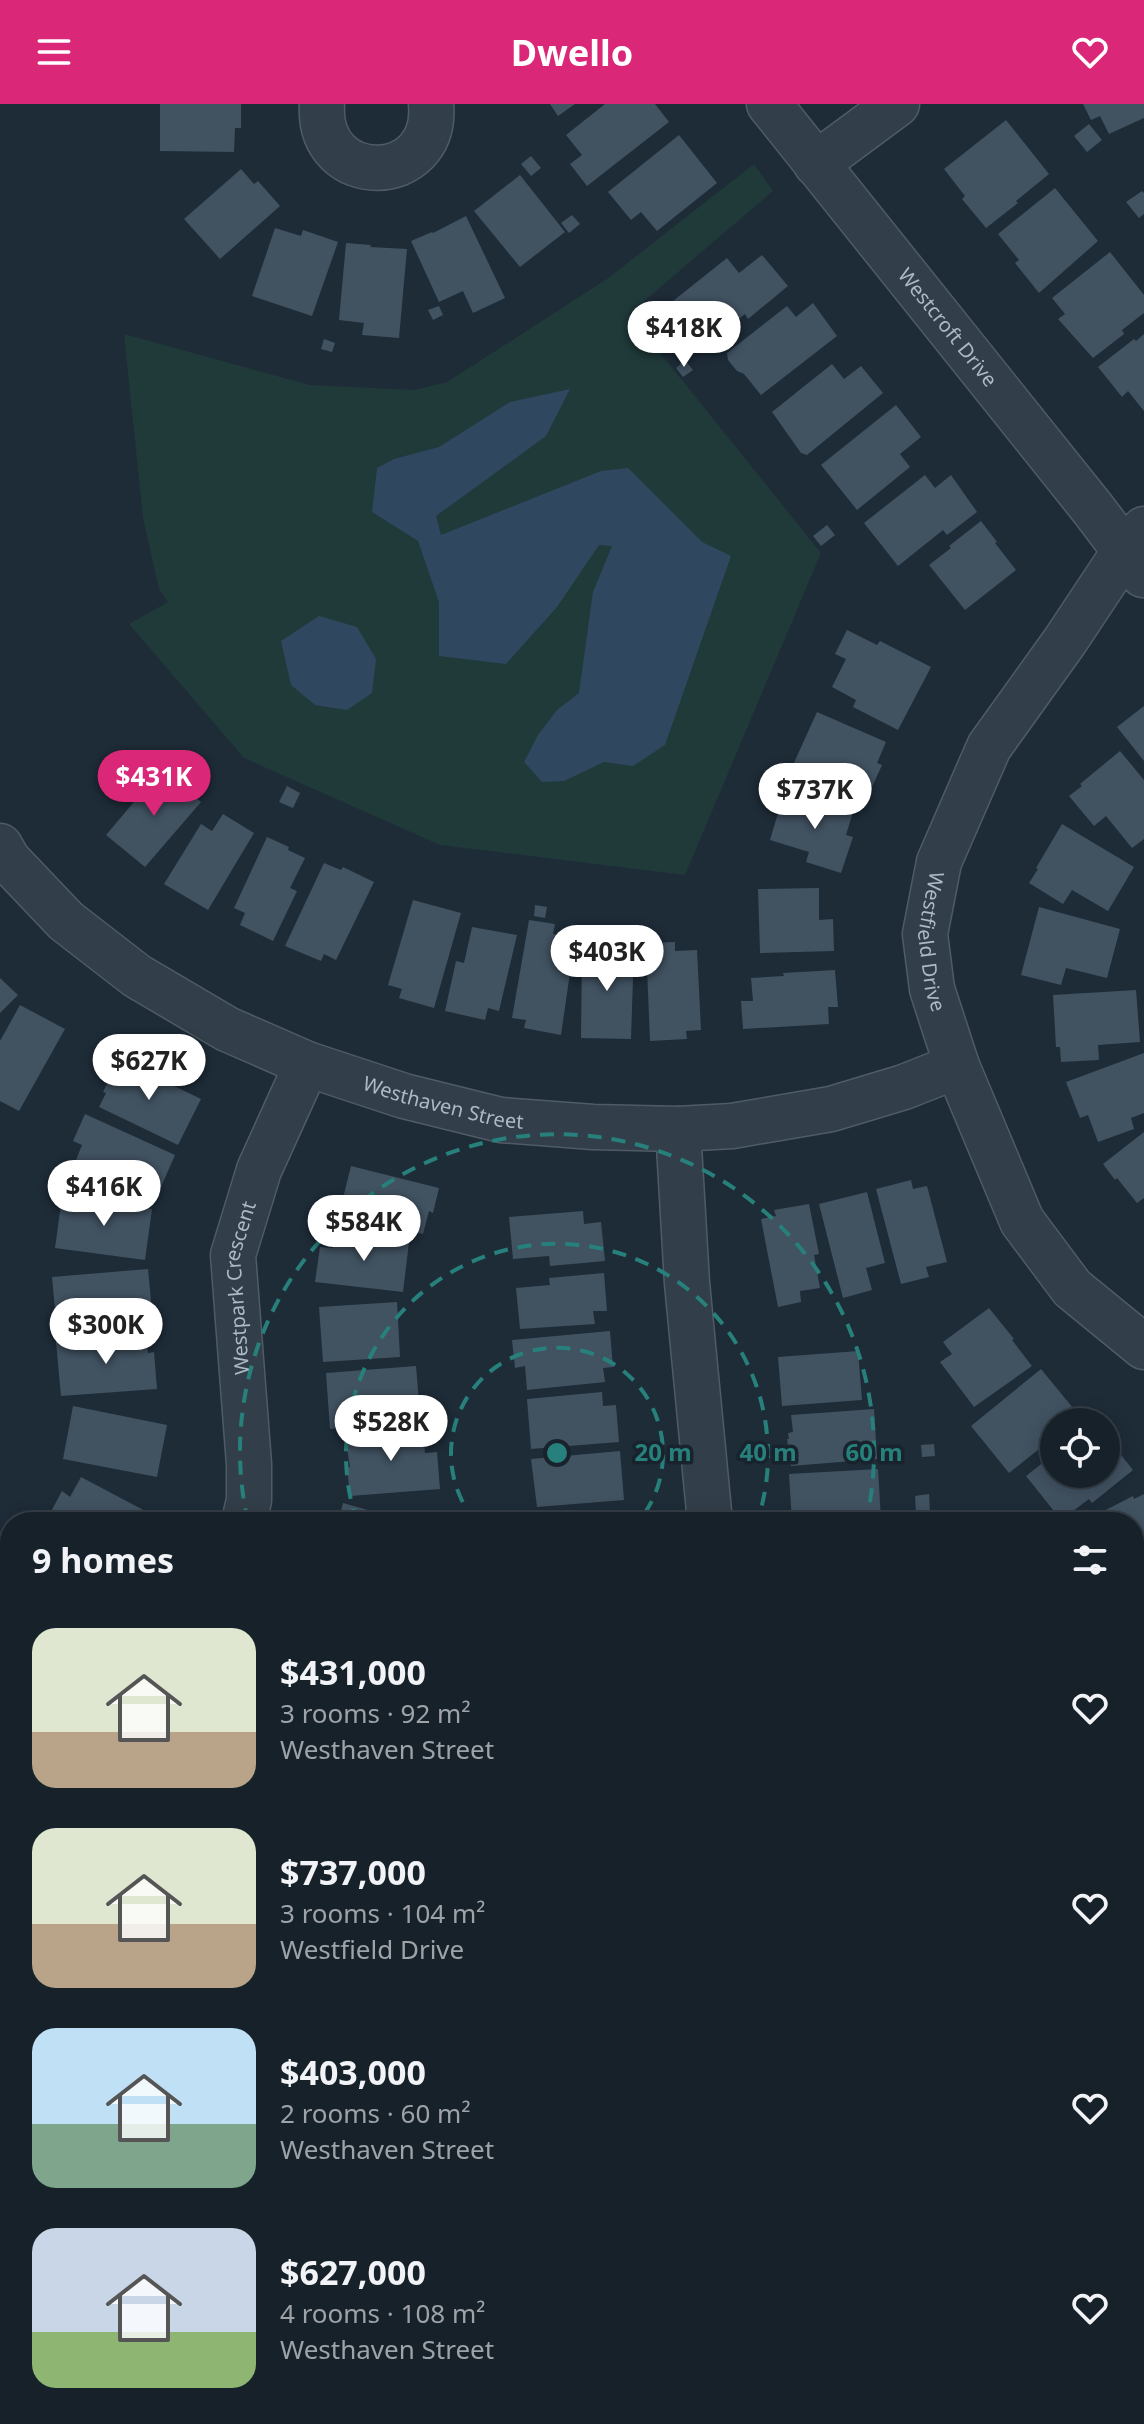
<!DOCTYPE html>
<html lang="en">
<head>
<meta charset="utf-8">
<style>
  :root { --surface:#16212a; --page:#1f2932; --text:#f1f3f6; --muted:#9ea3a8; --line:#353e47; --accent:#db2777 }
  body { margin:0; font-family:"Noto Sans",sans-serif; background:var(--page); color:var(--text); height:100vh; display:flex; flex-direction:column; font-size:30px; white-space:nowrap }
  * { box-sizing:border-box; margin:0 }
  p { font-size:26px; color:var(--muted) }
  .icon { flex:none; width:44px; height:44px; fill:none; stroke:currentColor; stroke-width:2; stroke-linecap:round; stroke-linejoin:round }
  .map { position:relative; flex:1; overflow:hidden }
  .panel { position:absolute; left:0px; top:1408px; width:1144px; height:912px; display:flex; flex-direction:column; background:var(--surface); border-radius:32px 32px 0 0; box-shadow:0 4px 20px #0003,0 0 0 2px var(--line) }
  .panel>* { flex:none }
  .tools { position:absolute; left:1040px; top:1304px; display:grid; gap:16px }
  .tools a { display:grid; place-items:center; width:80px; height:80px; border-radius:50%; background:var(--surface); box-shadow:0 4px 20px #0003,0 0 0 2px var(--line); font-size:40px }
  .price { position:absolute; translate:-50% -68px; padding:0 18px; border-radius:28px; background:#fff; color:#222; font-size:26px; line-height:52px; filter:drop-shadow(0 2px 4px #0008) }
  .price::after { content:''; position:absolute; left:50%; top:48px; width:24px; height:18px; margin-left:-12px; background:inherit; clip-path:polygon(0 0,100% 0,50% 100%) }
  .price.current { background:var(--accent); color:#fff }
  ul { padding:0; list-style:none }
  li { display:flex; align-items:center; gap:24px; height:200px; padding:0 32px }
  li span { display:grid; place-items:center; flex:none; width:224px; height:160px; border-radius:24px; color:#555 }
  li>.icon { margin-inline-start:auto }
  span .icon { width:96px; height:96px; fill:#fffc; stroke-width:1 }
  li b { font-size:34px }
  h2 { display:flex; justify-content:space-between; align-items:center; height:96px; padding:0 32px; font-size:34px }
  header { display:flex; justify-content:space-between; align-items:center; height:104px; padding:0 32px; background:var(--accent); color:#fff; font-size:36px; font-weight:700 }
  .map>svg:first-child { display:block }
  .green { fill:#203939 }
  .water { fill:#2f485f }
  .building { fill:#415261 }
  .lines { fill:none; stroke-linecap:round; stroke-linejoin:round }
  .minor-casing { stroke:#4f5c67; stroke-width:47 }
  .major-casing { stroke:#3b4752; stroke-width:47 }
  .minor { stroke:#323e49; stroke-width:44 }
  .major { stroke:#505d69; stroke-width:44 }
  .ring { fill:none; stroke:#27807b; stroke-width:4; stroke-dasharray:14 10 }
  .labels { text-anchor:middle; stroke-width:7; stroke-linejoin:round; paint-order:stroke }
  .street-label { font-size:20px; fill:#acb9c6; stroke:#18232d }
  .centre { fill:#27807b; stroke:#18232d; stroke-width:4 }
  .ring-label { font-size:24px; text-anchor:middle; font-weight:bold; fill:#27807b; stroke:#18232d; stroke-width:7; stroke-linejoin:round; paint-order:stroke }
</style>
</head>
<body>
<header><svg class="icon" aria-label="menu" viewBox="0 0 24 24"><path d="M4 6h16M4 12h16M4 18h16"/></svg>Dwello<svg class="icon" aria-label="heart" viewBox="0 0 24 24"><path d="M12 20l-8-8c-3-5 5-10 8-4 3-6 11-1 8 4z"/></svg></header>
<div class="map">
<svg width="1144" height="2320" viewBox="0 0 1144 2320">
  <rect width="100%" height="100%" fill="#1e2c38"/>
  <g class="green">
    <path d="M754,60L773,87L629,210L821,449L685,771L440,741L244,654L129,520L168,498L159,485L143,414L124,230L310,281L415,286L447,278L607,175Z"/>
    <path d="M1144,1467V1555L1134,1559V1472Z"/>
  </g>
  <g class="water">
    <path d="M570,285L546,332L436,412L441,431L601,367L628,364L702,438L731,452L665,641L633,662L604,658L564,677L542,678L524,658L538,631L557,606L579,589L593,488L612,442L599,441L557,503L506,560L439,552V498L418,437L372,408L377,364L394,355L439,343L510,298Z"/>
    <path d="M319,512L357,523L376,555L372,589L347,606L315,601L291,581L281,537Z"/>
  </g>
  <g class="building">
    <path d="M160,0H241V24H235L234,48L160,47Z"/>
    <path d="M550,0H575L558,12Z"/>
    <path d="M605,0H655L669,18L587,82L570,60L582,51L566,31Z"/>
    <path d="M1083,0H1144V14L1109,30L1100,12L1091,16Z"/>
    <path d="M1006,16L1049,70L1016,97L1018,99L986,124L962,95L965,92L944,65Z"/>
    <path d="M1089,20L1102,36L1087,48L1074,32Z"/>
    <path d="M679,31L717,79L657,127L641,108L631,116L608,88Z"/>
    <path d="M531,52L541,64L531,72L521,60Z"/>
    <path d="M241,65L254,80L258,77L280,102L220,155L184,115Z"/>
    <path d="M520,71L565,128L520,163L474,107Z"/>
    <path d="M1055,84L1098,137L1039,189L1015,159L1019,156L998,130Z"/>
    <path d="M1142,87L1144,89V110L1139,114L1126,98Z"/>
    <path d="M572,111L580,120L569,129L561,119Z"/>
    <path d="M466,112L505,194L473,209L463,187L439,198L411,137L432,128L433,129Z"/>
    <path d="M275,124L301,132L303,126L338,138L312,212L252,192Z"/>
    <path d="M346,139L371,141L370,143L407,145L399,234L362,231L364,219L339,216Z"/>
    <path d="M1110,148L1144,191V209L1122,226L1124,230L1093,254L1058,215L1065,210L1052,194Z"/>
    <path d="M762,151L788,182L748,215L745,210L708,240L704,238L673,197L727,154L739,169Z"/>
    <path d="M813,199L837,232L761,291L744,270L737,267L728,256L727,249L787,202L796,213Z"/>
    <path d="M439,202L443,211L433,216L428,206Z"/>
    <path d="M1144,230V307L1128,287L1122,293L1098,263L1134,235L1136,237Z"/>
    <path d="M324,235L335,239L332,248L321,245Z"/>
    <path d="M685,256L693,266L683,273L676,264Z"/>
    <path d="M832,260L844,275L861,262L883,289L807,351L801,349L772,308Z"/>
    <path d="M896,301L921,333L900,350L910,363L857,406L821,361Z"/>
    <path d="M925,371L935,384L951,371L977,408L947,431L943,426L898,462L864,419Z"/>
    <path d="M981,417L997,438L995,439L1016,466L965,506L929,461L951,444L949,442Z"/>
    <path d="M827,421L835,431L821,442L813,432Z"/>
    <path d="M847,526L877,541L880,537L931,563L898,626L853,603L856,596L832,583L846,555L835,550Z"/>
    <path d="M1144,602V657L1117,623Z"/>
    <path d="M817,608L886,638L877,659L882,661L867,694L793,661Z"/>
    <path d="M1120,647L1144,676V735L1132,744L1106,712L1094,722L1069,692L1082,682L1080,680Z"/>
    <path d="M162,665L201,698L145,763L106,731Z"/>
    <path d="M287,682L300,689L293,704L279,698Z"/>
    <path d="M791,688L853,708L846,731L853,733L841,769L806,758L809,748L770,736L778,709L784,711Z"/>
    <path d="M223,710L254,729L208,806L164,780L201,720L212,727Z"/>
    <path d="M1062,720L1134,763L1108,807L1072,786L1063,800L1029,779L1038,765L1036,764Z"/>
    <path d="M267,733L289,743L288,746L305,754L290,784L297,787L273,837L240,821L245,809L234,804Z"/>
    <path d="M324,759L341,766L343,763L374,778L336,856L324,850L321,857L285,842Z"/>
    <path d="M819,784V816L833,815L834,847L760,849L758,785Z"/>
    <path d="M413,796L461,809L434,904L399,894L402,885L388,881Z"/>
    <path d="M535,801L547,803L545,814L534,812Z"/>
    <path d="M1039,803L1120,825L1107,874L1066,864L1061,881L1021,871Z"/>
    <path d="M529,816L555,820L553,830L575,834L561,931L524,924L526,916L512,914Z"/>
    <path d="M472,823L517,831L499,907L488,904L485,916L445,907L456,857L464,859Z"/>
    <path d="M675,838V847L697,846L701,926L686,927L687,935L650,937L646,839Z"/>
    <path d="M597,844H634L631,935L581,934L582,847H597Z"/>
    <path d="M835,866L838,903H828L829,920L743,925L741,897H753L751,874L784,872L783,869Z"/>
    <path d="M0,874L18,891L0,909Z"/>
    <path d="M1136,886L1140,938L1098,941L1099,956L1061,958L1060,943H1056L1053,891Z"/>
    <path d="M20,901L65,925L19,1007L0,997V937Z"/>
    <path d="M1144,949V1009L1131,1014L1134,1025L1098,1038L1088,1011L1080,1014L1066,978Z"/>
    <path d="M119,955L201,995L178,1041L99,1003L106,989L103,988Z"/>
    <path d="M85,1010L175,1051L161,1083L152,1079L146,1093L74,1061L82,1041L73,1037Z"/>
    <path d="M1144,1028V1094L1137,1099L1117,1074L1115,1076L1103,1060Z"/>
    <path d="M351,1062L439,1084L433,1109L429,1107L423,1130L339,1110Z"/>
    <path d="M911,1076L913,1085L927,1082L947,1158L926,1163L929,1173L901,1180L876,1085Z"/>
    <path d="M867,1088L885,1159L866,1164L872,1186L843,1194L819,1100Z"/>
    <path d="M62,1093L152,1105L145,1156L55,1144Z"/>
    <path d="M809,1100L819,1150L814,1151L820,1184L800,1187L801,1198L778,1203L761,1115L776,1112L774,1106Z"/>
    <path d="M583,1107L584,1120L601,1118L605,1157L550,1162L549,1152L513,1155L509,1113Z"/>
    <path d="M335,1129L409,1138L403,1188L315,1178L320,1143L333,1144Z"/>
    <path d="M148,1165L153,1218L57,1227L52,1173Z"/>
    <path d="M604,1169L607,1207H593L595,1220L520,1225L516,1184L550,1181L549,1174Z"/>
    <path d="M397,1198L400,1253L323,1258L319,1203Z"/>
    <path d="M989,1204L1014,1235L1012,1236L1032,1262L974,1303L940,1258L952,1250L943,1238Z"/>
    <path d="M610,1227L613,1263L603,1264L605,1278L527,1286L525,1262L515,1264L512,1236Z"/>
    <path d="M146,1231L148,1249L154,1248L157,1285L61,1292L56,1238Z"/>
    <path d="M858,1247L862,1296L782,1302L778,1253Z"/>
    <path d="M416,1262L419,1298L404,1299L405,1311L367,1314L368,1321L330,1325L326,1269Z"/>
    <path d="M1041,1265L1082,1315L1078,1318H1054V1338L1051,1341L1049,1337L1009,1369L971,1322Z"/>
    <path d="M602,1288L603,1302L616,1301L619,1338L531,1345L527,1295Z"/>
    <path d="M73,1302L167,1321L157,1373L63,1355Z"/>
    <path d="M874,1305L877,1355L791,1362L787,1335H789L788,1329L793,1328L791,1311Z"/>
    <path d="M423,1325L425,1349L437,1348L440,1385L350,1392L347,1363H350L345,1332Z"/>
    <path d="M1106,1332L1133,1366L1092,1399L1089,1395L1061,1416L1026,1372L1054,1350V1370H1106Z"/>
    <path d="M934,1340L935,1352L922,1353L921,1341Z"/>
    <path d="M620,1347L624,1396L537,1403L531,1355Z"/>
    <path d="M878,1365L881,1416L792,1418L789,1370Z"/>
    <path d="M81,1373L151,1410L146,1418H58L48,1413L62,1387L70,1393Z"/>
    <path d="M929,1390L930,1407L916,1409L915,1392Z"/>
    <path d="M1144,1390V1450L1134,1455V1418H1092L1090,1414L1133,1392L1134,1395Z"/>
    <path d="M343,1399L407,1417L406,1418H338Z"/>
    <path d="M626,1410L627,1418H551V1413Z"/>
    <path d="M1140,1631L1144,1642L1134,1646V1633Z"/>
    <path d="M10,1649V1713L0,1696V1655Z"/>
    <path d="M1144,1691V1785L1134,1761V1695Z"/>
    <path d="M1134,2054H1144V2152L1134,2151Z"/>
    <path d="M1144,2239V2271H1143L1134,2242Z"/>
    <path d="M591,2310H652L656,2320H564Z"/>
    <path d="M924,2310H1027L1028,2312L1013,2320H910L909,2318Z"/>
    <path d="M1082,2310H1135L1138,2320H1085Z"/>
  </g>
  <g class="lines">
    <defs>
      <g id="minor">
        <path d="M322,0C316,86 439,84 431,0"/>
        <path id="s1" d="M769,0L1093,405L1143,471"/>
        <path d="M816,60L897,0"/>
        <path id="s2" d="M1144,425L1124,448L1065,537L989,643L939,758L925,830L932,885L957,962L1022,1117L1072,1184L1144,1243"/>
        <path id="s3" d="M0,742L8,756L66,817L137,872L227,925L307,960L404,992L501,1016L593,1023L678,1025L732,1022L831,1005L904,983L957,962"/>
        <path d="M678,1025L687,1179L710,1418"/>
        <path id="s4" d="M244,1418L249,1396V1360L233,1151L259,1066L307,960"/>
        <path d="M1134,1873L1144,1867"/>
        <path d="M1134,1964L1144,1968"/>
        <path d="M738,2310L744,2320"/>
        <path d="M826,2320L831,2310"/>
      </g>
      <g id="major">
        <path d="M0,1936L10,1949"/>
        <path d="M0,2022L10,2035"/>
        <path d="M219,2310L227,2320"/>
        <path d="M290,2310L298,2320"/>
      </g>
    </defs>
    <use href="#minor" class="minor-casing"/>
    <use href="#major" class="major-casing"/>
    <use href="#minor" class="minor"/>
    <use href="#major" class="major"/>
  </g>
  <g class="ring">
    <path d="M476 1418A106 106 0 1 1 638 1418"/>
    <path d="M357 1418A211 211 0 1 1 757 1418"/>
    <path d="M248 1418A317 317 0 1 1 866 1418"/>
  </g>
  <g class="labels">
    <g class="street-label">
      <text dy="7" stroke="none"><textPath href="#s1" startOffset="286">Westcroft Drive</textPath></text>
      <text dy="7" stroke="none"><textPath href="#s2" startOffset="474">Westfield Drive</textPath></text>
      <text dy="7" stroke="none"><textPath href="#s3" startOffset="524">Westhaven Street</textPath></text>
      <text dy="7" stroke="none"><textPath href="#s4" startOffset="236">Westpark Crescent</textPath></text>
    </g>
  </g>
  <circle cx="557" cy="1349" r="12" class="centre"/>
  <g class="ring-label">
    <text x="663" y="1357">20 m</text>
    <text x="768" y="1357">40 m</text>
    <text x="874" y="1357">60 m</text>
  </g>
</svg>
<div class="tools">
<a><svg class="icon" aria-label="locate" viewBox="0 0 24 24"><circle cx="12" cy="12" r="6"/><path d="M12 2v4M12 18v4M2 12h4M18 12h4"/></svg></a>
</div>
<b class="price" style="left:684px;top:265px">$418K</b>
<b class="price current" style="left:154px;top:714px">$431K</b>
<b class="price" style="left:815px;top:727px">$737K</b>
<b class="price" style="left:607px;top:889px">$403K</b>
<b class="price" style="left:149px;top:998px">$627K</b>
<b class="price" style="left:104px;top:1124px">$416K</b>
<b class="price" style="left:364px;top:1159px">$584K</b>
<b class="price" style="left:106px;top:1262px">$300K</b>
<b class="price" style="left:391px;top:1359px">$528K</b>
<section class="panel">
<h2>9 homes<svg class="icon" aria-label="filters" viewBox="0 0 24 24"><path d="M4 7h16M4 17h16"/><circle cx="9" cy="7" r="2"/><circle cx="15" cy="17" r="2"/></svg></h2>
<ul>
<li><span style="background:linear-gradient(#dfe7d0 65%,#b9a48a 0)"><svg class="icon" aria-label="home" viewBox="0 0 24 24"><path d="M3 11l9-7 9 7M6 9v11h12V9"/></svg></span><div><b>$431,000</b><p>3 rooms · 92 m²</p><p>Westhaven Street</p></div><svg class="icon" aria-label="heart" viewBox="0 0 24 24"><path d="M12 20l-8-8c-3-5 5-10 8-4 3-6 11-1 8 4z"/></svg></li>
<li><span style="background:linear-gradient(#dfe7d0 60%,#b9a48a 0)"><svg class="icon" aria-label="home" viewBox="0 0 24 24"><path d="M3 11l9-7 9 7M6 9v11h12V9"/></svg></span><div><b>$737,000</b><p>3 rooms · 104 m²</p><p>Westfield Drive</p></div><svg class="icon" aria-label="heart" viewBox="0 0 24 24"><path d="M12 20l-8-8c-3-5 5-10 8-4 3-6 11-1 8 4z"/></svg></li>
<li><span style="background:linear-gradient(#bfe0f5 60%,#7fa58c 0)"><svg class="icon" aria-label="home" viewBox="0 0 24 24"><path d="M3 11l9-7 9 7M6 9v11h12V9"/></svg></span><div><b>$403,000</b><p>2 rooms · 60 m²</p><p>Westhaven Street</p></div><svg class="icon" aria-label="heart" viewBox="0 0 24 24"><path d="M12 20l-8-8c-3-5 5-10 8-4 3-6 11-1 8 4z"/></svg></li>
<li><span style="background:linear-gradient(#c9d6e8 65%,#8fb573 0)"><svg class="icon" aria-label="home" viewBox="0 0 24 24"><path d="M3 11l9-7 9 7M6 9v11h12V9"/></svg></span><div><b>$627,000</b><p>4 rooms · 108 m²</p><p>Westhaven Street</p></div><svg class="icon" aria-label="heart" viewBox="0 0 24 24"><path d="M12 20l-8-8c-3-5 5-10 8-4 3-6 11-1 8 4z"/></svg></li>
</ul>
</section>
</div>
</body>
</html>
